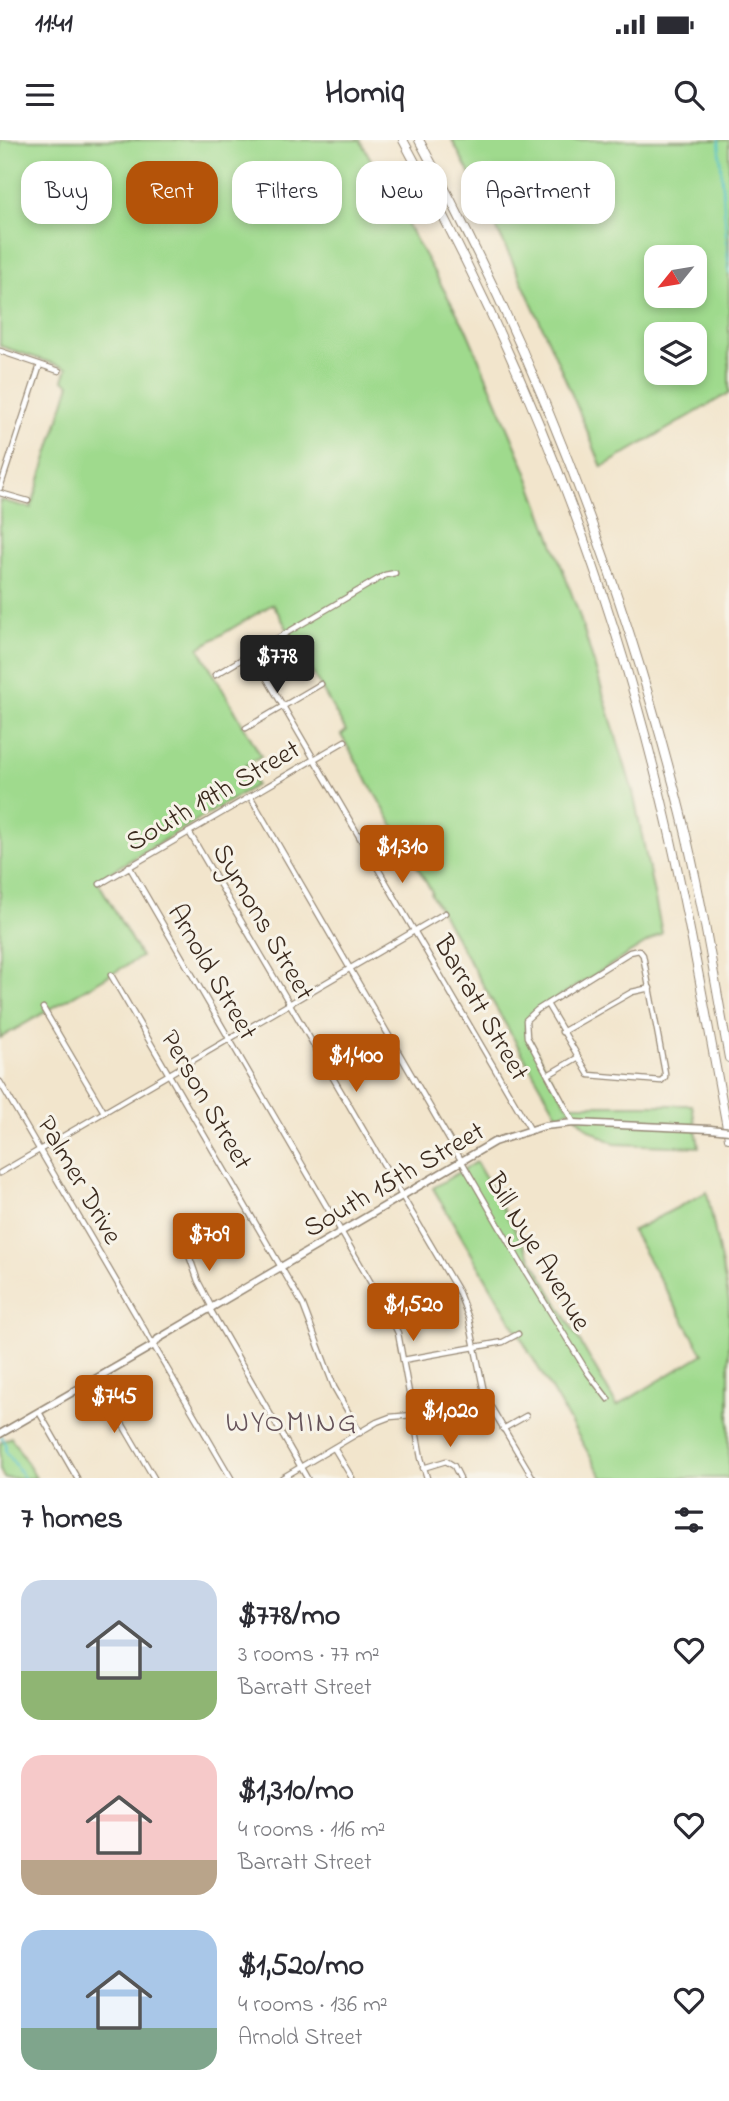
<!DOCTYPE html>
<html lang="en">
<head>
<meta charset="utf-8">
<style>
  :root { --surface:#fff; --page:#f7f7f7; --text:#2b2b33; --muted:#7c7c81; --accent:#b45309 }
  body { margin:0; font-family:"Indie Flower",sans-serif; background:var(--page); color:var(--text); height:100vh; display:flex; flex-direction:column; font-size:26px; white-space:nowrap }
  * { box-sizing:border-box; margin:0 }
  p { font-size:23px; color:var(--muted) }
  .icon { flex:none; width:38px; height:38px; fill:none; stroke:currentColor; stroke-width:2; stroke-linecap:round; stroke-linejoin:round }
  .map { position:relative; height:1338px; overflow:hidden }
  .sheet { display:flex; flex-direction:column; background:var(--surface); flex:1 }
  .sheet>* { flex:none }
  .hud { position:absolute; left:21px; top:21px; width:688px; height:63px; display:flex; gap:14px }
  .needle { width:46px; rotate:240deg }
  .controls { position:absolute; left:644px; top:105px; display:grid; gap:14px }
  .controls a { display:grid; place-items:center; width:63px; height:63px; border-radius:14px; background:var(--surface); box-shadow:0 4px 10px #0003; font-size:35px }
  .price { position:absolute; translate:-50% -60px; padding:0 16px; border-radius:7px; background:var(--accent); color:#fff; font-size:23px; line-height:46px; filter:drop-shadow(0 2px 4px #0008) }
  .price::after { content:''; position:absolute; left:50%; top:42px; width:21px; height:16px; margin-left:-10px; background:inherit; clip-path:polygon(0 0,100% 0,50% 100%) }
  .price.selected { background:#222; color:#fff }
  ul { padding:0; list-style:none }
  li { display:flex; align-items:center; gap:21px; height:175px; padding:0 21px }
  li span { display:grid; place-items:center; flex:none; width:196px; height:140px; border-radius:21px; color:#555 }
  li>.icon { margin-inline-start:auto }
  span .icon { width:84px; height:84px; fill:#fffc; stroke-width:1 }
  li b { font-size:30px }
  h2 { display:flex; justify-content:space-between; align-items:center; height:84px; padding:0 21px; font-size:30px }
  .pill { padding:0 24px; border-radius:21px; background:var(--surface); box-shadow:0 4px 10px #0003; font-size:24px; line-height:63px }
  .pill.selected { background:var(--accent); color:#fff }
  .status { display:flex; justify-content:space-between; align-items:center; height:49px; padding:0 35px; background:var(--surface); direction:ltr }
  .status svg { height:19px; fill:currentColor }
  header { display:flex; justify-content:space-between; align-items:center; height:91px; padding:0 21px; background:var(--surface); font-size:32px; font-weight:700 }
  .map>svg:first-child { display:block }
  .green { fill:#9fda8d; stroke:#6d8256; stroke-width:2; fill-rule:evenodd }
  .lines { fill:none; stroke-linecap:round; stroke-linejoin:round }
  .stream { stroke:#54c2c9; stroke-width:2 }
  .street-casing { stroke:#968875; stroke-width:7 }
  .secondary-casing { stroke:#968875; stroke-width:9 }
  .highway-casing { stroke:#968875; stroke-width:10 }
  .street { stroke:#fff; stroke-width:4.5 }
  .secondary { stroke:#fff; stroke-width:6 }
  .highway { stroke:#fff; stroke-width:8 }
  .secondary-bridge-casing { stroke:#968875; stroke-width:9; stroke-linecap:butt }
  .secondary-bridge { stroke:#fff; stroke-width:6 }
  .labels { text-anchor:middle; stroke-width:6; stroke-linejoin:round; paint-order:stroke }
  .street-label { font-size:28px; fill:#3b2a1e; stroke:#f7f3e8 }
  .neighbourhood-label { font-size:30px; letter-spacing:2px; fill:#66535a; stroke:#f7f3e8 }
</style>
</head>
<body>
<div class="status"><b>11:41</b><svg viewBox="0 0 49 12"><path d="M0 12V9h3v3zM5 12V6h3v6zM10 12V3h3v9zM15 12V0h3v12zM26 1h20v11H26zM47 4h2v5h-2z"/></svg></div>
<header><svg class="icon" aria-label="menu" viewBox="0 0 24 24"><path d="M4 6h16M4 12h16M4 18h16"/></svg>Homiq<svg class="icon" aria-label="search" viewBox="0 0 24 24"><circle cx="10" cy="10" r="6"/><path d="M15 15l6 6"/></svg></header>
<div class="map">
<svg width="729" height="1338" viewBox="0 0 729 1338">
  <rect width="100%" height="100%" fill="#f7f3e8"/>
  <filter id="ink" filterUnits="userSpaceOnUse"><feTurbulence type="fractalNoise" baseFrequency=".0143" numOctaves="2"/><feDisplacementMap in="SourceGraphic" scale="14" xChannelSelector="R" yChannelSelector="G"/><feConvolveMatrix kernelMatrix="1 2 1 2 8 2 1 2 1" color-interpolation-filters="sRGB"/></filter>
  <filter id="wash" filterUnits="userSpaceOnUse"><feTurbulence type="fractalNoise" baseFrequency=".00686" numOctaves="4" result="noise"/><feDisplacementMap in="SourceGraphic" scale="28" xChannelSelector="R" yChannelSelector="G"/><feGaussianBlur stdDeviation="1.57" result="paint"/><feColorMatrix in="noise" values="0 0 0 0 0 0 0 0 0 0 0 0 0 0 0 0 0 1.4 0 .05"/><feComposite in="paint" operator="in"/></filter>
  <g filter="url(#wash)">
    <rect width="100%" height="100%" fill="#f2e5cc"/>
    <g class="green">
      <path d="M0,0H360L467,191L526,330L578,471L633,652L662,793L530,875L525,891L567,965H692L699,1007L615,1004L587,988L570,969L558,976L431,754L432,752L341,595L346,591L273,464L199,508L261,616L246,625L256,645L97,740L141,817L0,898V360L31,368L70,244L63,240L67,228L0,206Z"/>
      <path d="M452,0H729V253L602,327C557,216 508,106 452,0ZM656,117H695V156H656ZM656,194H695V233H656Z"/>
      <path d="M476,1022L617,1266L703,1214L632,1091L707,1052L729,1161V1338H603L433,1048Z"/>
      <path d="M11,1297L36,1338H4L0,1330V1303Z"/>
    </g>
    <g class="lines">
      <g class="stream">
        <path d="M719,0L729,133"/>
        <path d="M1,1296L6,1304V1311L24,1338"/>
      </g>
    </g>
  </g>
  <g filter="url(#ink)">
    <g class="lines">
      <defs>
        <g id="street">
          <path d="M0,211L59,231"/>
          <path d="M0,348L40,225"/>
          <path d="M0,353L28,361"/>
          <path d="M252,513L530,989"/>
          <path d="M215,535L385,435L395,433"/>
          <path d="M246,588L321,544"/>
          <path d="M250,656L527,1134L588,1233L608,1259"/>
          <path d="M189,692L459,1153L469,1179L485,1257L533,1338"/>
          <path d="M129,726L389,1174L398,1193L421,1318L427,1338"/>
          <path d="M100,744L345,601"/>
          <path d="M111,835L303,1165L334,1247L360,1293"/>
          <path d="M547,864L589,935L661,941L665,937V933L643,815L639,810L630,812L537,870L526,880L527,897L574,983"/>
          <path d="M43,868L104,972"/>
          <path d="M562,892L632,852L650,848"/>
          <path d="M548,935L577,918"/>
          <path d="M0,942L231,1338"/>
          <path d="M0,1033L445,773"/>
          <path d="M186,1107L198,1141L212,1168"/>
          <path d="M210,1169L307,1338"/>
          <path d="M403,1220L503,1202L518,1194"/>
          <path d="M96,1239L154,1338"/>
          <path d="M39,1272L77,1338"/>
          <path d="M503,1289L526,1276"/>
          <path d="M334,1308L352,1338"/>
          <path d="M423,1328L446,1321L454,1326L460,1338"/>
          <path d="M282,1338L377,1282L390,1277L413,1275"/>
        </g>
        <path id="secondary" d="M0,1294L154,1205L158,1199L494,1002L544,986L574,983L710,989"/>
        <g id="highway">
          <path d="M403,0C511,198 599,410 654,629C685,751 706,875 729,998"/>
          <path d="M419,0C535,213 622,439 681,674C701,754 714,836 729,918"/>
        </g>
      </defs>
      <use href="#street" class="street-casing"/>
      <use href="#secondary" class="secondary-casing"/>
      <use href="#highway" class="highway-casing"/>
      <use href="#street" class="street"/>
      <use href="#secondary" class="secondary"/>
      <use href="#highway" class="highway"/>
      <defs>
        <path id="secondary-bridge" d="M710,989L729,991"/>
      </defs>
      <use href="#secondary-bridge" class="secondary-bridge-casing"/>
      <use href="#secondary-bridge" class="secondary-bridge"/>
    </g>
  </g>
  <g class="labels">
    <g class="street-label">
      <text transform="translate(212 654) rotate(-30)" y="10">South 19th Street</text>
      <text transform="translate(265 781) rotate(60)" y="10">Symons Street</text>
      <text transform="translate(214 831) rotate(60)" y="10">Arnold Street</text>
      <text transform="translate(483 867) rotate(60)" y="10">Barratt Street</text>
      <text transform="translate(208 959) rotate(60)" y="10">Person Street</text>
      <text transform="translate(393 1038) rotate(-30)" y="10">South 15th Street</text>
      <text transform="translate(81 1039) rotate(60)" y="10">Palmer Drive</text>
      <text transform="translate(540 1111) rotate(59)" y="10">Bill Nye Avenue</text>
    </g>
    <g class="neighbourhood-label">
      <text x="292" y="1291">WYOMING</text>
    </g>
  </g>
</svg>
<div class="controls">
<a><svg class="needle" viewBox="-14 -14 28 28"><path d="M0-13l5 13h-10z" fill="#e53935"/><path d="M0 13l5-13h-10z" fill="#7c7c81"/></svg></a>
<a><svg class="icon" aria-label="layers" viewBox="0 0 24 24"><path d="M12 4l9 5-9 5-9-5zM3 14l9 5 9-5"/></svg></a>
</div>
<b class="price selected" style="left:277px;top:555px">$778</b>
<b class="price" style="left:402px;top:745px">$1,310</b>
<b class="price" style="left:356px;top:954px">$1,400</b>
<b class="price" style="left:209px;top:1133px">$709</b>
<b class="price" style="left:413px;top:1203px">$1,520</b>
<b class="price" style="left:114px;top:1295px">$745</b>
<b class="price" style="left:450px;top:1309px">$1,020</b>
<div class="hud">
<a class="pill">Buy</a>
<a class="pill selected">Rent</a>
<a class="pill">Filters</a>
<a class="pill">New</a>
<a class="pill">Apartment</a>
</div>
</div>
<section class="sheet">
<h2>7 homes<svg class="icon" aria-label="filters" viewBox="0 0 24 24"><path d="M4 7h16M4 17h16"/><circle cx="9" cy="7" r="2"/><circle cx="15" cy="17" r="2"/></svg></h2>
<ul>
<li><span style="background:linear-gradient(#c9d6e8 65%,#8fb573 0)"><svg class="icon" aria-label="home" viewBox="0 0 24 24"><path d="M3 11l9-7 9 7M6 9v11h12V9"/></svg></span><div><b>$778/mo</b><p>3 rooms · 77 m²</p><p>Barratt Street</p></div><svg class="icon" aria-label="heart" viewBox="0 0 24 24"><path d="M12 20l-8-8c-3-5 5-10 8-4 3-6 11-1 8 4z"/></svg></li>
<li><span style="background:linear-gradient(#f6c9c9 75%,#b9a48a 0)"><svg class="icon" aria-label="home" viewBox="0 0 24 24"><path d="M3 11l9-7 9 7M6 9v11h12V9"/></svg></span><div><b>$1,310/mo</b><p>4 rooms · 116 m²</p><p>Barratt Street</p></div><svg class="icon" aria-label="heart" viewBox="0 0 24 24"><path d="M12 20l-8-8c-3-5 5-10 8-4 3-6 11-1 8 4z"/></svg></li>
<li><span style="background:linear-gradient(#a9c7e8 70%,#7fa58c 0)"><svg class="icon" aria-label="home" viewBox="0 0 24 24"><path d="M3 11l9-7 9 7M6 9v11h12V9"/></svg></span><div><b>$1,520/mo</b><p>4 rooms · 136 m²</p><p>Arnold Street</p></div><svg class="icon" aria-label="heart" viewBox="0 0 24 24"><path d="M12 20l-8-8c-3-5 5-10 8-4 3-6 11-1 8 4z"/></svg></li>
</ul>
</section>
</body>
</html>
